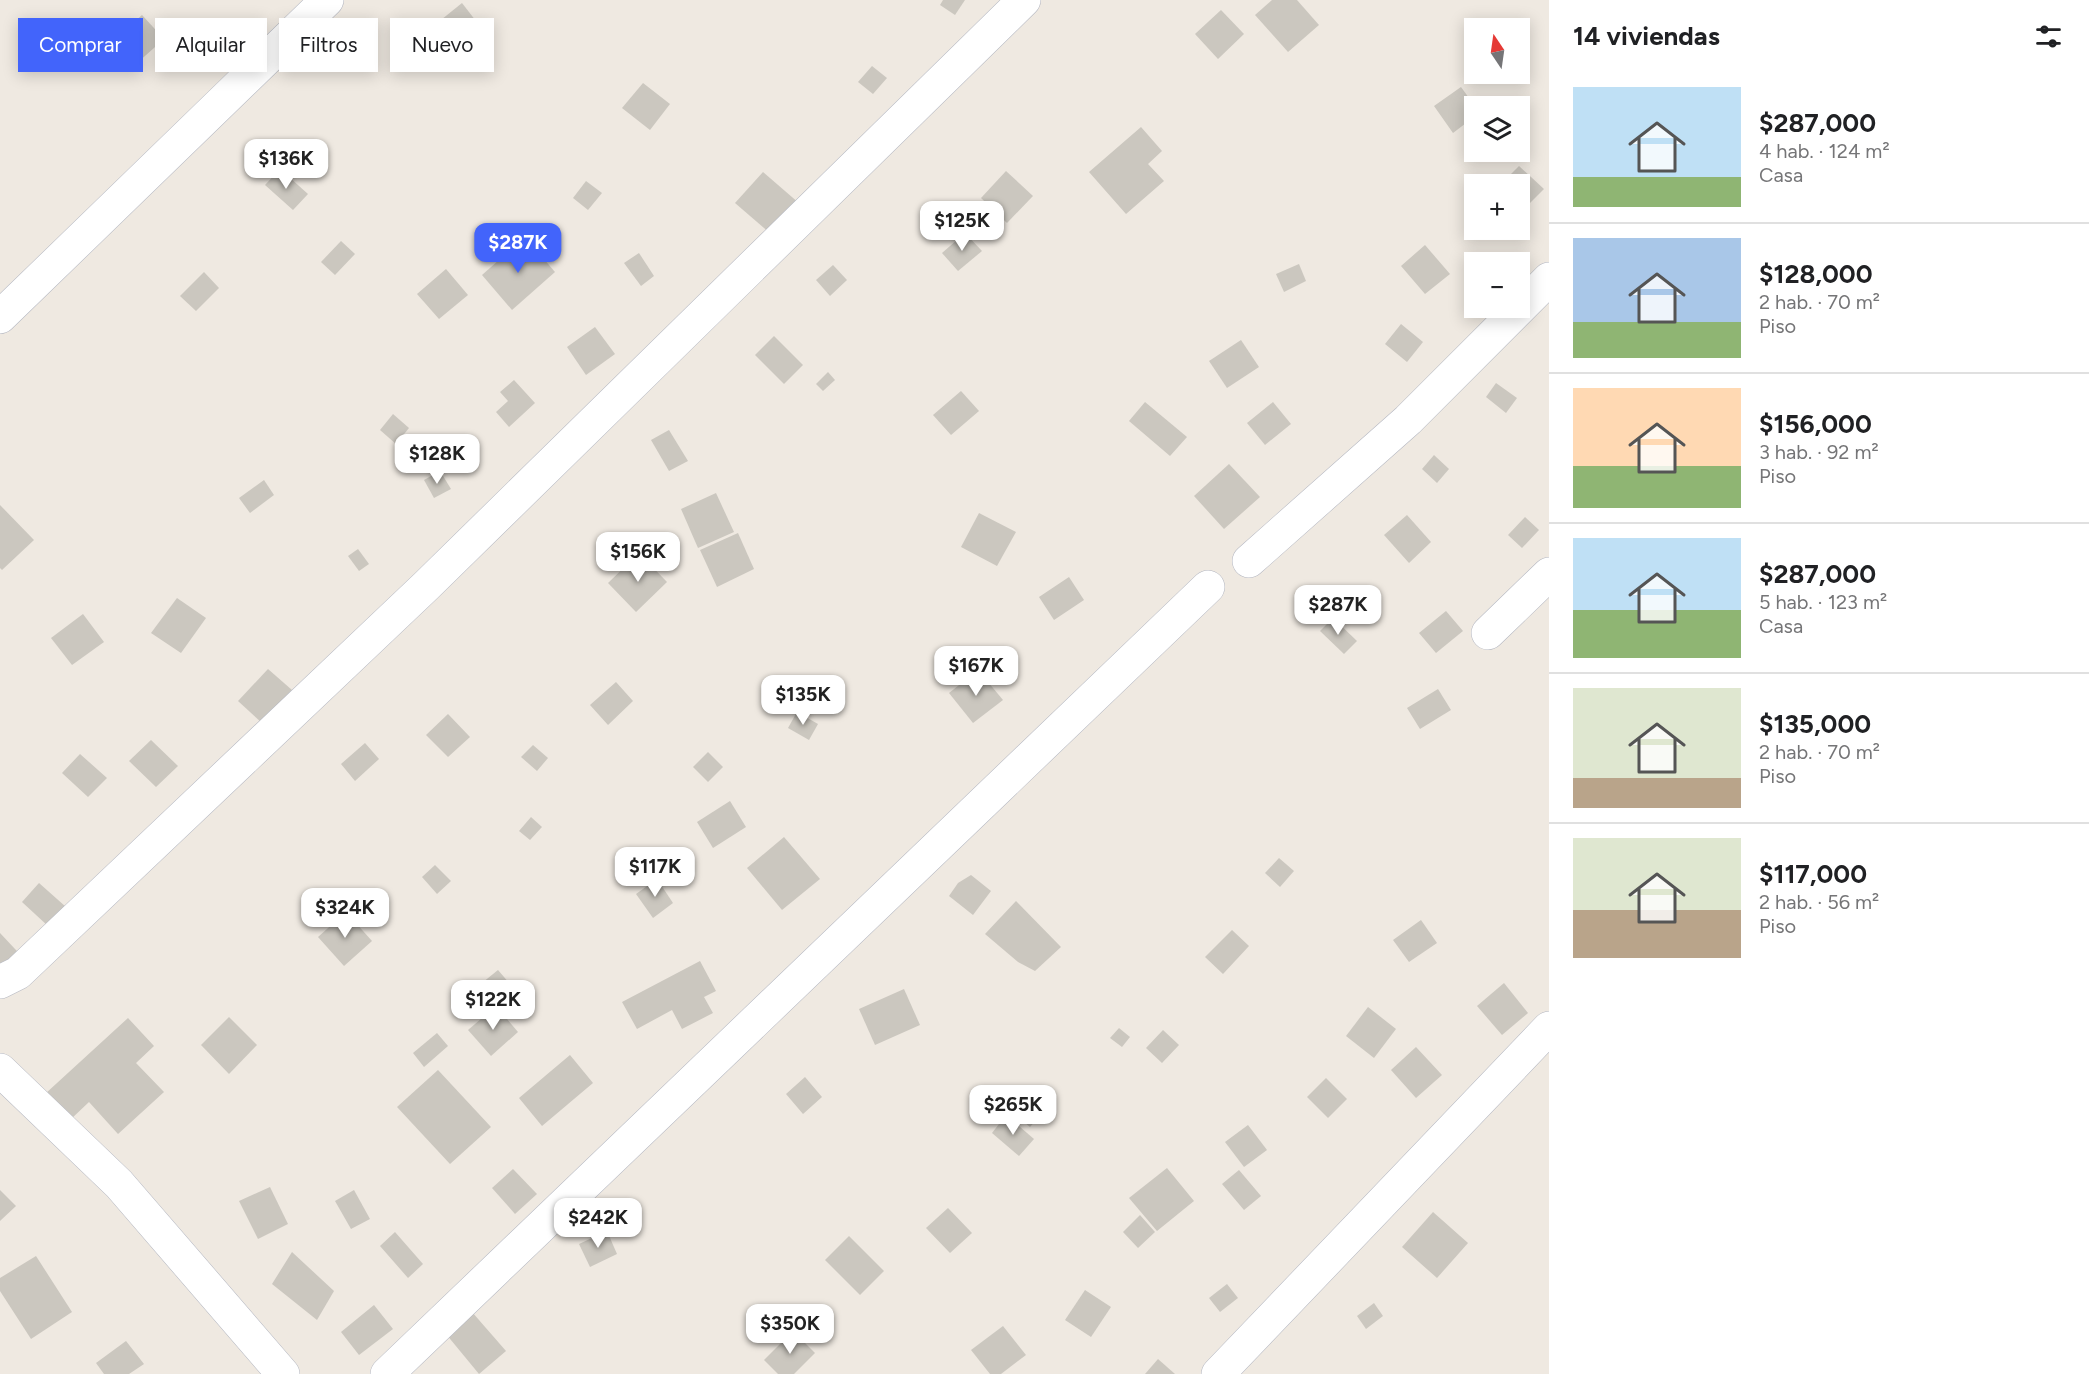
<!DOCTYPE html>
<html lang="es">
<head>
<meta charset="utf-8">
<style>
  :root { --surface:#fff; --page:#f2f2f2; --text:#202124; --muted:#757577; --line:#e0e0e0; --accent:#4264fb }
  body { margin:0; font-family:Figtree,sans-serif; background:var(--page); color:var(--text); height:100vh; display:flex; flex-direction:column; font-size:22px; white-space:nowrap }
  * { box-sizing:border-box; margin:0 }
  p { font-size:20px; color:var(--muted) }
  .icon { flex:none; width:33px; height:33px; fill:none; stroke:currentColor; stroke-width:2; stroke-linecap:round; stroke-linejoin:round }
  .map { position:relative; flex:1; overflow:hidden }
  .drawer { display:flex; flex-direction:column; background:var(--surface); width:540px }
  .drawer>* { flex:none }
  .top-card { position:absolute; left:18px; top:18px; width:570px; height:54px; display:flex; gap:12px }
  .needle { width:39px; rotate:347deg }
  .controls { position:absolute; left:1464px; top:18px; display:grid; gap:12px }
  .controls a { display:grid; place-items:center; width:66px; height:66px; border-radius:0px; background:var(--surface); box-shadow:0 3px 15px #0003; font-size:30px }
  .price { position:absolute; translate:-50% -51px; padding:0 14px; border-radius:12px; background:#fff; color:#222; font-size:20px; line-height:39px; filter:drop-shadow(0 2px 3px #0008) }
  .price::after { content:''; position:absolute; left:50%; top:36px; width:18px; height:14px; margin-left:-9px; background:inherit; clip-path:polygon(0 0,100% 0,50% 100%) }
  .price.on { background:var(--accent); color:#fff }
  ul { padding:0; list-style:none }
  li { display:flex; align-items:center; gap:18px; height:150px; padding:0 24px }
  li+li { border-top:2px solid var(--line) }
  li span { display:grid; place-items:center; flex:none; width:168px; height:120px; border-radius:0px; color:#555 }
  li>.icon { margin-inline-start:auto }
  span .icon { width:72px; height:72px; fill:#fffc; stroke-width:1 }
  li b { font-size:26px }
  h2 { display:flex; justify-content:space-between; align-items:center; height:72px; padding:0 24px; font-size:26px }
  .chip { padding:0 21px; border-radius:0px; background:var(--surface); box-shadow:0 3px 15px #0003; font-size:21px; line-height:54px }
  .chip.on { background:var(--accent); color:#fff }
  main { display:flex; flex:1; min-height:0 }
  .map>svg:first-child { display:block }
  .building { fill:#cbc7bf }
  .lines { fill:none; stroke-linecap:round; stroke-linejoin:round }
  .minor-casing { stroke:#b4b7c1; stroke-width:34 }
  .minor { stroke:#fff; stroke-width:33 }
</style>
</head>
<body>
<main>
<div class="map">
<svg width="1549" height="1374" viewBox="0 0 1549 1374">
  <rect width="100%" height="100%" fill="#efe9e1"/>
  <g class="building">
    <path d="M943,0H965L955,15L940,5Z"/>
    <path d="M1272,0H1297L1319,25L1288,52L1255,15Z"/>
    <path d="M462,3L486,34L455,58L431,28Z"/>
    <path d="M1221,10L1244,34L1218,59L1195,34Z"/>
    <path d="M142,15L164,39L136,64L114,40Z"/>
    <path d="M872,66L887,78L873,94L858,82Z"/>
    <path d="M643,83L670,104L650,130L622,108Z"/>
    <path d="M1461,87L1474,105L1486,98L1492,106H1474V117L1453,133L1434,106Z"/>
    <path d="M1141,127L1162,151L1148,164L1164,181L1126,214L1089,172Z"/>
    <path d="M1519,166L1544,189L1525,208L1520,203V184H1501Z"/>
    <path d="M280,169L308,194L293,210L265,185Z"/>
    <path d="M1006,171L1033,196L1007,223L981,198Z"/>
    <path d="M763,172L800,204L772,235L735,203Z"/>
    <path d="M586,181L602,193L588,210L573,198Z"/>
    <path d="M965,233L982,251L958,271L942,253Z"/>
    <path d="M525,237L555,272L512,310L482,275Z"/>
    <path d="M341,241L355,254L335,275L321,262Z"/>
    <path d="M1425,245L1450,274L1425,294L1401,266Z"/>
    <path d="M639,253L654,276L641,286L624,263Z"/>
    <path d="M1299,264L1306,281L1284,292L1276,274Z"/>
    <path d="M833,265L847,280L830,296L816,280Z"/>
    <path d="M446,269L468,295L439,319L417,294Z"/>
    <path d="M204,272L219,288L196,311L180,296Z"/>
    <path d="M1401,324L1423,342L1407,362L1385,344Z"/>
    <path d="M595,327L615,354L586,375L567,347Z"/>
    <path d="M774,336L803,365L784,384L755,355Z"/>
    <path d="M1241,340L1259,367L1227,388L1209,361Z"/>
    <path d="M828,372L835,380L823,391L816,384Z"/>
    <path d="M514,380L535,403L509,427L496,412L508,401L500,392Z"/>
    <path d="M1496,383L1517,398L1506,413L1486,397Z"/>
    <path d="M961,391L979,411L951,435L933,415Z"/>
    <path d="M1145,402L1187,437L1170,456L1129,421Z"/>
    <path d="M1273,402L1291,424L1265,445L1247,423Z"/>
    <path d="M393,414L409,428L396,444L380,430Z"/>
    <path d="M669,430L688,461L669,471L651,440Z"/>
    <path d="M1434,455L1449,469L1437,483L1422,469Z"/>
    <path d="M1229,464L1260,497L1224,529L1194,496Z"/>
    <path d="M440,471L451,489L434,498L424,480Z"/>
    <path d="M264,480L274,495L250,513L239,498Z"/>
    <path d="M716,493L734,532L698,548L681,509Z"/>
    <path d="M0,505L34,540L2,570L0,568Z"/>
    <path d="M979,513L1016,532L997,566L961,547Z"/>
    <path d="M1407,515L1431,542L1409,563L1384,535Z"/>
    <path d="M1525,517L1539,530L1522,548L1508,535Z"/>
    <path d="M738,533L754,569L717,587L700,550Z"/>
    <path d="M358,549L369,564L359,571L348,556Z"/>
    <path d="M639,553L667,582L636,612L608,583Z"/>
    <path d="M1069,577L1084,600L1054,620L1039,597Z"/>
    <path d="M177,598L206,618L181,653L151,633Z"/>
    <path d="M1446,611L1463,631L1436,653L1419,633Z"/>
    <path d="M83,614L104,642L72,665L51,638Z"/>
    <path d="M1333,618L1357,641L1344,654L1320,631Z"/>
    <path d="M268,669L292,690L262,723L238,701Z"/>
    <path d="M978,670L1003,700L973,723L949,693Z"/>
    <path d="M616,682L633,701L608,725L590,705Z"/>
    <path d="M1438,689L1451,710L1420,729L1407,708Z"/>
    <path d="M797,712L818,724L809,740L788,728Z"/>
    <path d="M448,714L470,737L448,757L426,735Z"/>
    <path d="M151,740L178,766L156,787L129,761Z"/>
    <path d="M365,743L379,759L355,781L341,764Z"/>
    <path d="M533,745L548,758L537,771L521,757Z"/>
    <path d="M708,752L723,767L708,782L693,767Z"/>
    <path d="M80,754L107,778L88,797L62,773Z"/>
    <path d="M730,801L746,827L713,848L697,822Z"/>
    <path d="M531,817L542,827L530,840L519,831Z"/>
    <path d="M784,837L820,879L782,910L747,868Z"/>
    <path d="M1279,858L1294,871L1280,887L1265,873Z"/>
    <path d="M435,865L451,881L437,894L422,877Z"/>
    <path d="M971,875L991,891L973,915L949,896L958,883Z"/>
    <path d="M657,879L673,903L653,918L636,894Z"/>
    <path d="M39,883L66,907L48,926L22,902Z"/>
    <path d="M1016,901L1061,947L1035,971L1018,962L985,934Z"/>
    <path d="M346,912L372,941L344,966L318,937Z"/>
    <path d="M1421,920L1437,943L1409,962L1393,940Z"/>
    <path d="M1232,930L1249,946L1223,974L1205,957Z"/>
    <path d="M0,933L31,966L0,995Z"/>
    <path d="M700,961L716,991L704,997L713,1013L682,1029L672,1010L637,1029L622,1002Z"/>
    <path d="M498,970L510,984L489,1002L477,987Z"/>
    <path d="M1504,983L1528,1013L1502,1035L1477,1006Z"/>
    <path d="M904,989L920,1025L875,1045L859,1009Z"/>
    <path d="M496,1006L518,1032L491,1056L468,1030Z"/>
    <path d="M1368,1007L1396,1029L1374,1058L1346,1036Z"/>
    <path d="M229,1017L257,1045L229,1074L201,1045Z"/>
    <path d="M128,1018L154,1046L136,1063L164,1092L118,1134L89,1102L70,1120L45,1094Z"/>
    <path d="M1119,1028L1130,1037L1122,1047L1110,1038Z"/>
    <path d="M1163,1030L1179,1045L1162,1063L1146,1048Z"/>
    <path d="M437,1033L448,1046L424,1067L413,1053Z"/>
    <path d="M1416,1047L1442,1075L1416,1098L1391,1070Z"/>
    <path d="M570,1055L593,1083L542,1126L519,1098Z"/>
    <path d="M438,1070L491,1127L450,1164L397,1107Z"/>
    <path d="M805,1077L822,1097L803,1114L786,1094Z"/>
    <path d="M1326,1078L1347,1099L1328,1118L1307,1097Z"/>
    <path d="M1028,1096L1045,1110L1030,1127L1013,1113Z"/>
    <path d="M1006,1115L1034,1139L1019,1156L992,1133Z"/>
    <path d="M1248,1125L1267,1150L1244,1167L1225,1142Z"/>
    <path d="M1167,1168L1194,1201L1157,1231L1129,1198Z"/>
    <path d="M513,1169L537,1194L515,1214L492,1188Z"/>
    <path d="M1239,1170L1261,1196L1244,1210L1222,1184Z"/>
    <path d="M270,1187L288,1224L258,1239L239,1201Z"/>
    <path d="M0,1190L16,1206L0,1221Z"/>
    <path d="M354,1190L370,1219L351,1229L335,1201Z"/>
    <path d="M948,1208L972,1233L950,1253L926,1228Z"/>
    <path d="M1433,1212L1468,1243L1437,1278L1402,1247Z"/>
    <path d="M1140,1215L1155,1232L1138,1248L1123,1232Z"/>
    <path d="M607,1231L617,1254L590,1267L579,1244Z"/>
    <path d="M395,1232L423,1264L408,1278L380,1246Z"/>
    <path d="M849,1236L884,1271L860,1295L825,1260Z"/>
    <path d="M292,1252L334,1291L317,1320L272,1284Z"/>
    <path d="M36,1256L72,1312L31,1339L0,1291V1278Z"/>
    <path d="M1227,1284L1238,1298L1220,1312L1209,1298Z"/>
    <path d="M1085,1290L1111,1307L1091,1337L1065,1320Z"/>
    <path d="M1374,1303L1383,1316L1366,1329L1357,1316Z"/>
    <path d="M374,1305L393,1329L359,1355L341,1332Z"/>
    <path d="M472,1312L506,1351L479,1374L446,1334Z"/>
    <path d="M1003,1326L1026,1355L1001,1374H990L971,1350Z"/>
    <path d="M793,1331L815,1353L794,1374H778L764,1360Z"/>
    <path d="M126,1341L144,1364L129,1374H104L96,1363Z"/>
    <path d="M1158,1359L1175,1374H1145Z"/>
  </g>
  <g class="lines">
    <defs>
      <g id="minor">
        <path d="M0,317L327,0"/>
        <path d="M1249,561L1408,420L1549,279"/>
        <path d="M1488,633L1549,574"/>
        <path d="M0,982L18,973L426,586L1024,0"/>
        <path d="M0,1070L119,1184L283,1374"/>
        <path d="M387,1374L1208,587"/>
        <path d="M1218,1374L1549,1028"/>
      </g>
    </defs>
    <use href="#minor" class="minor-casing"/>
    <use href="#minor" class="minor"/>
  </g>
</svg>
<div class="controls">
<a><svg class="needle" viewBox="-14 -14 28 28"><path d="M0-13l5 13h-10z" fill="#e53935"/><path d="M0 13l5-13h-10z" fill="#757577"/></svg></a>
<a><svg class="icon" aria-label="layers" viewBox="0 0 24 24"><path d="M12 4l9 5-9 5-9-5zM3 14l9 5 9-5"/></svg></a>
<a>+</a>
<a>−</a>
</div>
<b class="price" style="left:286px;top:190px">$136K</b>
<b class="price" style="left:962px;top:252px">$125K</b>
<b class="price on" style="left:518px;top:274px">$287K</b>
<b class="price" style="left:437px;top:485px">$128K</b>
<b class="price" style="left:638px;top:583px">$156K</b>
<b class="price" style="left:1338px;top:636px">$287K</b>
<b class="price" style="left:976px;top:697px">$167K</b>
<b class="price" style="left:803px;top:726px">$135K</b>
<b class="price" style="left:655px;top:898px">$117K</b>
<b class="price" style="left:345px;top:939px">$324K</b>
<b class="price" style="left:493px;top:1031px">$122K</b>
<b class="price" style="left:1013px;top:1136px">$265K</b>
<b class="price" style="left:598px;top:1249px">$242K</b>
<b class="price" style="left:790px;top:1355px">$350K</b>
<div class="top-card">
<a class="chip on">Comprar</a>
<a class="chip">Alquilar</a>
<a class="chip">Filtros</a>
<a class="chip">Nuevo</a>
</div>
</div>
<section class="drawer">
<h2>14 viviendas<svg class="icon" aria-label="filters" viewBox="0 0 24 24"><path d="M4 7h16M4 17h16"/><circle cx="9" cy="7" r="2"/><circle cx="15" cy="17" r="2"/></svg></h2>
<ul>
<li><span style="background:linear-gradient(#bfe0f5 75%,#8fb573 0)"><svg class="icon" aria-label="home" viewBox="0 0 24 24"><path d="M3 11l9-7 9 7M6 9v11h12V9"/></svg></span><div><b>$287,000</b><p>4 hab. · 124 m²</p><p>Casa</p></div></li>
<li><span style="background:linear-gradient(#a9c7e8 70%,#8fb573 0)"><svg class="icon" aria-label="home" viewBox="0 0 24 24"><path d="M3 11l9-7 9 7M6 9v11h12V9"/></svg></span><div><b>$128,000</b><p>2 hab. · 70 m²</p><p>Piso</p></div></li>
<li><span style="background:linear-gradient(#ffd9b3 65%,#8fb573 0)"><svg class="icon" aria-label="home" viewBox="0 0 24 24"><path d="M3 11l9-7 9 7M6 9v11h12V9"/></svg></span><div><b>$156,000</b><p>3 hab. · 92 m²</p><p>Piso</p></div></li>
<li><span style="background:linear-gradient(#bfe0f5 60%,#8fb573 0)"><svg class="icon" aria-label="home" viewBox="0 0 24 24"><path d="M3 11l9-7 9 7M6 9v11h12V9"/></svg></span><div><b>$287,000</b><p>5 hab. · 123 m²</p><p>Casa</p></div></li>
<li><span style="background:linear-gradient(#dfe7d0 75%,#b9a48a 0)"><svg class="icon" aria-label="home" viewBox="0 0 24 24"><path d="M3 11l9-7 9 7M6 9v11h12V9"/></svg></span><div><b>$135,000</b><p>2 hab. · 70 m²</p><p>Piso</p></div></li>
<li><span style="background:linear-gradient(#dfe7d0 60%,#b9a48a 0)"><svg class="icon" aria-label="home" viewBox="0 0 24 24"><path d="M3 11l9-7 9 7M6 9v11h12V9"/></svg></span><div><b>$117,000</b><p>2 hab. · 56 m²</p><p>Piso</p></div></li>
</ul>
</section>
</main>
</body>
</html>
